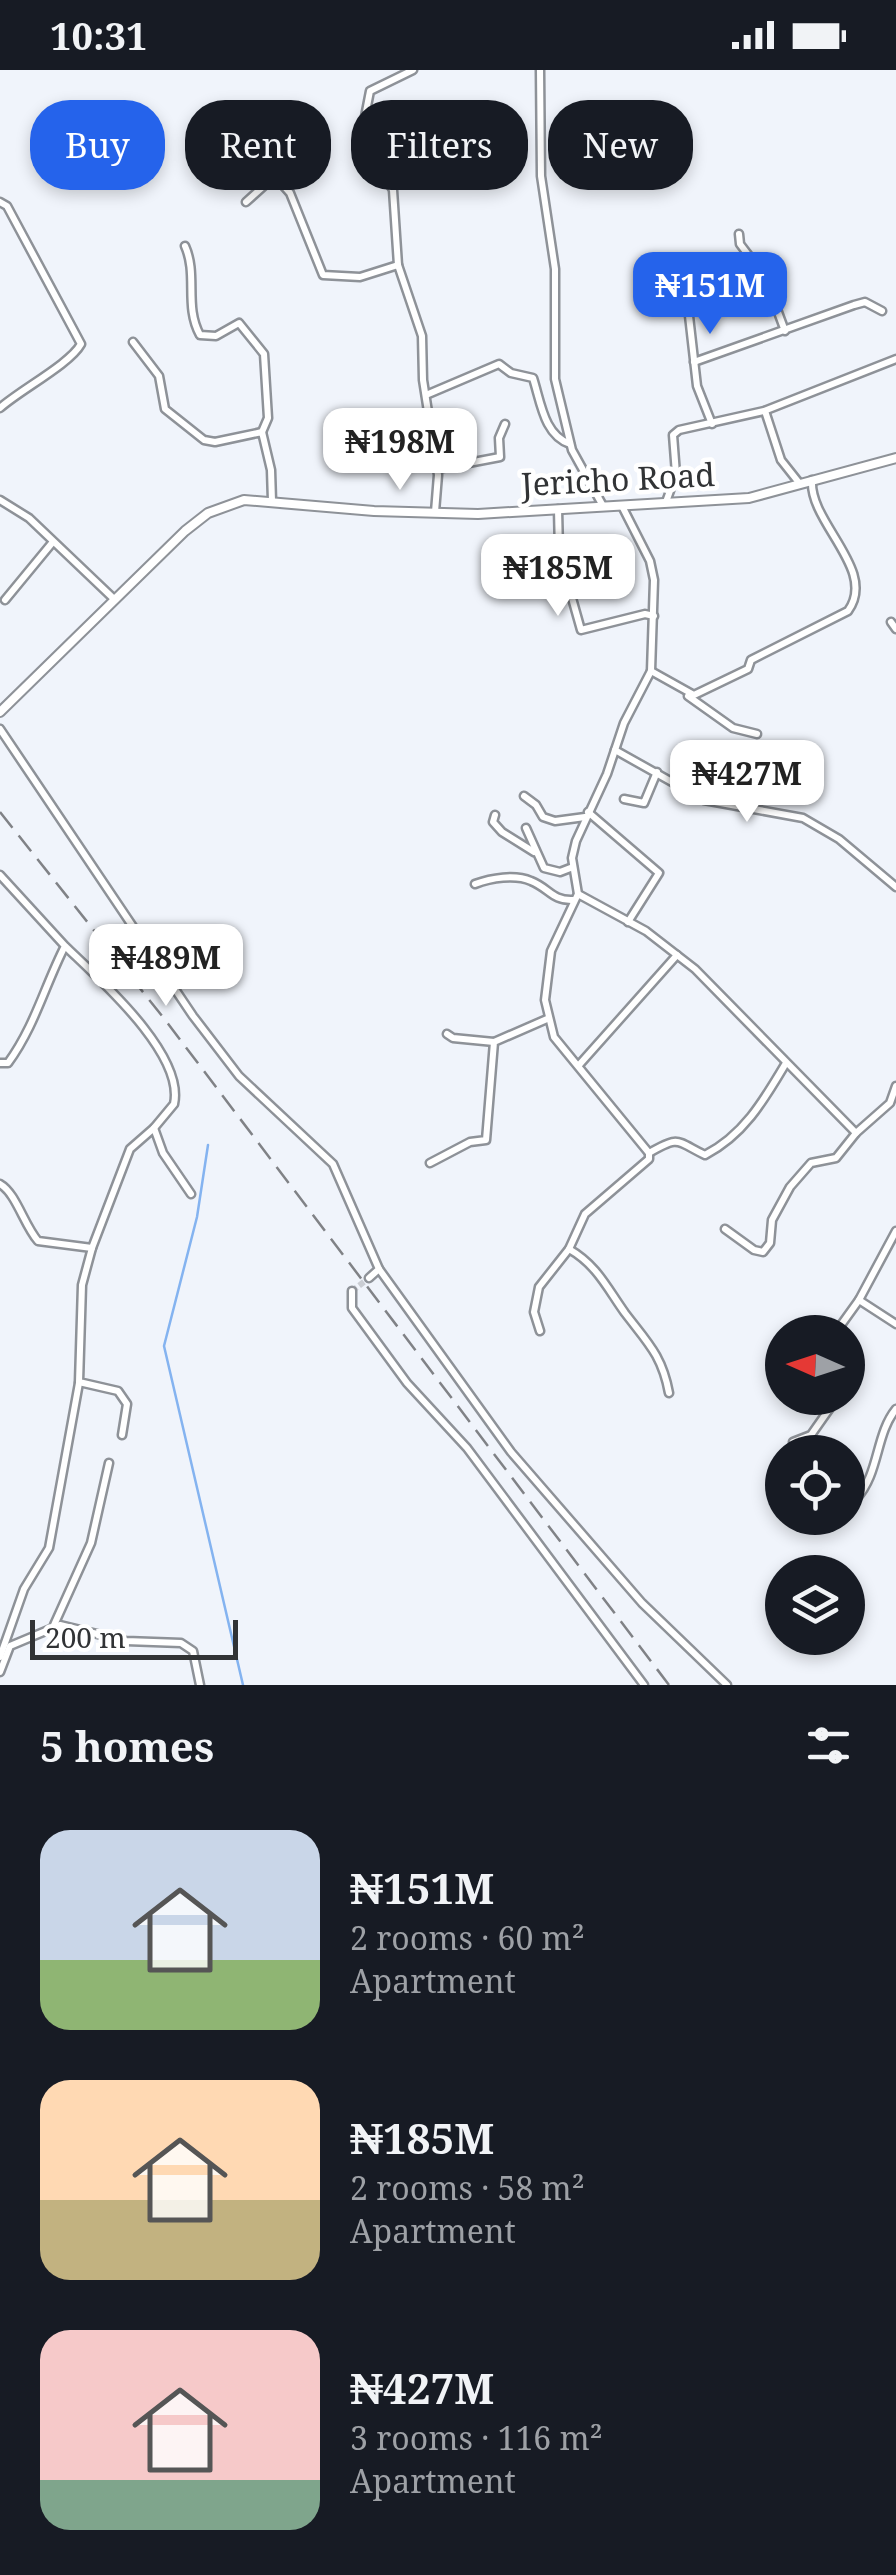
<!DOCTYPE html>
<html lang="en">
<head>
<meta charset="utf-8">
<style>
  :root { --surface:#171b24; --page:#242831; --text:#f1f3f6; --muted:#9ea1a6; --accent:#2563eb }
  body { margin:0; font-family:"Noto Serif",serif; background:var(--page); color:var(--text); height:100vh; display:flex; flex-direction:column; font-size:38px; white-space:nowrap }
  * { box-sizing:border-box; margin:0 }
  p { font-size:32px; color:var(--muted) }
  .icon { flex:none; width:55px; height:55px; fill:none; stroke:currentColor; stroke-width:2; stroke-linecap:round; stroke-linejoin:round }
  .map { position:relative; height:1615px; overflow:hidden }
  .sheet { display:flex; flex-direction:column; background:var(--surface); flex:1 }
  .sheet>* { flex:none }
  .guide { position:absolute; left:30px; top:30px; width:838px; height:90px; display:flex; gap:20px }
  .needle { width:65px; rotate:273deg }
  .controls { position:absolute; left:765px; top:1245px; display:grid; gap:20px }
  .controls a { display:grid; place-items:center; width:100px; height:100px; border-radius:50%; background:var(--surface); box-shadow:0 5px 15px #0003; font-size:50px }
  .scale { position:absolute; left:30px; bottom:25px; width:208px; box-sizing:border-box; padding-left:10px; border:5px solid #313335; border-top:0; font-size:28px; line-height:35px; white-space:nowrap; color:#313335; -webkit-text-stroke:8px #fff; paint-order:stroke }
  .price { position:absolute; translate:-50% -85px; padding:0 22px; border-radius:20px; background:#fff; color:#222; font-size:32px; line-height:65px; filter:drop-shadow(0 2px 5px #0008) }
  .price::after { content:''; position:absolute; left:50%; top:60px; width:30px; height:22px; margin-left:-15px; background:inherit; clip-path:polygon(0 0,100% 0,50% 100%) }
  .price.selected { background:var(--accent); color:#fff }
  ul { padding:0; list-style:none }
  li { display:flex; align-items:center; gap:30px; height:250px; padding:0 40px }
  li span { display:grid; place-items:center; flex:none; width:280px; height:200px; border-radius:30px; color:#555 }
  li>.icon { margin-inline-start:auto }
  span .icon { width:120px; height:120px; fill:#fffc; stroke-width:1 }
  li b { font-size:42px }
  h2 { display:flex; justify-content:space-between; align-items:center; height:120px; padding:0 40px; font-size:42px }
  .chip { padding:0 35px; border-radius:40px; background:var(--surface); box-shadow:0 5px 15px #0003; font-size:35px; line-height:90px }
  .chip.selected { background:var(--accent); color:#fff }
  .status { display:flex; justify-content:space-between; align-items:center; height:70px; padding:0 50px; background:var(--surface); direction:ltr }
  .status svg { height:28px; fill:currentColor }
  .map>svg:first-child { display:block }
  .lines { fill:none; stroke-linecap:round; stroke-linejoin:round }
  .stream { stroke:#84b3f0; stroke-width:2.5 }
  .street-tunnel { stroke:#cacdd3; stroke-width:6; stroke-dasharray:6 3; stroke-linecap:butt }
  .street-casing { stroke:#8e9298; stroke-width:11 }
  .secondary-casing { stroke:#8e9298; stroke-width:12 }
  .street { stroke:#fff; stroke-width:6 }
  .secondary { stroke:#fff; stroke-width:8 }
  .rail { stroke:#808286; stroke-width:2.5; stroke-dasharray:20 10; stroke-linecap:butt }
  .labels { text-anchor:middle; stroke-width:9; stroke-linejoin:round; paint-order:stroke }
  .street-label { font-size:32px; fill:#313335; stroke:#fff }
</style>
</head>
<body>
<div class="status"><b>10:31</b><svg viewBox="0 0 49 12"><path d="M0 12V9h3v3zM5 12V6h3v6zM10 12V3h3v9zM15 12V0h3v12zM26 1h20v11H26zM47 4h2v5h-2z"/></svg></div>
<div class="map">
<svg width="896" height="1615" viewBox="0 0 896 1615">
  <rect width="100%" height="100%" fill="#f0f4fb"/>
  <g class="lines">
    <path class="stream" d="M208,1075L197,1147L164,1276L243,1615"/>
    <path class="street-tunnel" d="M352,1221L369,1208"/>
    <defs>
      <g id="street">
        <path d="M413,0L370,21L363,57L375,90L393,120L398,195L422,266L423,310L438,405L435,442"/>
        <path d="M540,0L541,106L555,199V309L572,380L603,436"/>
        <path d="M0,132L7,136L81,274C70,294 20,320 0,338"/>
        <path d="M246,132L266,114H282L290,123L323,205L360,207L398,195"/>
        <path d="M739,164L740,174L765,207L785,261"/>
        <path d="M185,176C198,205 184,236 200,265L216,266L239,253L264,284L268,348L262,362"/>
        <path d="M676,198L688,237L697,316L712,354"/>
        <path d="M133,272L159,306L165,339L204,370L215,372L262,362L271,400L272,431"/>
        <path d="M694,292L854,235L865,232L882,241"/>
        <path d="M426,325L499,294L511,303L533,308C541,333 544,365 570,374"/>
        <path d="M765,341L781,390L800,414"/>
        <path d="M437,399L500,387L499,368L505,354"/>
        <path d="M0,430L29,448L114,529"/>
        <path d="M666,432L676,404L673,365L679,360L764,341L896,289"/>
        <path d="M558,439L559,482L581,560L645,544L654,546"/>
        <path d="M5,530L52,473"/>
        <path d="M891,552L896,559"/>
        <path d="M651,601L694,625L748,599L751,590L848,541C878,500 809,453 812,410"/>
        <path d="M688,626L733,658L757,664"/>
        <path d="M0,659L193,946L239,1006L333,1094L379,1199L369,1208"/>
        <path d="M615,680L704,730L803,748L839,769L896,817"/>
        <path d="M524,726L536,735L543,747L555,751L585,747"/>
        <path d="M624,729L644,733L657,702"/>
        <path d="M588,742L659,803L628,852"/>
        <path d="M495,745L493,752L502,762L534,782"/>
        <path d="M526,758L544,798L560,802L573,797"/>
        <path d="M0,805L65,876C45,915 35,956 8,993H0"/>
        <path d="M475,814C491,808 515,804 531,811C549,818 552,831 573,830"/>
        <path d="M578,824L646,861L695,899L856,1063"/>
        <path d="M66,877C99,909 185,984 174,1034L154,1058"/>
        <path d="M447,964L453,968L494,972"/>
        <path d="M579,995L677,885"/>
        <path d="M649,1083C680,1065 676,1071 705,1085C744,1065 764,1030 786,993"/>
        <path d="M430,1093L470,1072L486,1070L494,972L547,949"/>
        <path d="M0,1114C16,1123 24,1155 38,1171L92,1178"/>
        <path d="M725,1159L754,1180L763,1182L770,1173L772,1150L790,1117L811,1093L836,1088L856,1063L890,1033L896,1016"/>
        <path d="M569,1179C597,1195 607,1218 625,1243C647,1272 662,1285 669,1323"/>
        <path d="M379,1199L511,1382L642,1533L727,1615"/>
        <path d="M352,1221V1238L407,1313L467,1378L644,1615"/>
        <path d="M859,1230L896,1254"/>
        <path d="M540,1261L534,1242L539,1217L569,1179L585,1144L649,1089V1083L554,967L545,930L551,881L578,824L572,788L576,771L607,704L624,653L651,601L654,510L650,491L622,436"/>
        <path d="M836,1262L859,1230L896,1161"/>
        <path d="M122,1365L127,1334L118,1321L79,1312L82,1215L92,1178L130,1079L154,1058L163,1083L191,1124"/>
        <path d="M793,1372L811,1365L837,1328"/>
        <path d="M856,1429C880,1403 875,1365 896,1339"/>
        <path d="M54,1555L91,1473L109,1393"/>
        <path d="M0,1587L24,1519L49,1478L79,1313"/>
        <path d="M0,1602L10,1576L60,1555L126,1571L181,1573L193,1581L200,1615"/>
      </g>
      <path id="secondary" d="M0,642L185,461L208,443L244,430L374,441L478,444L749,428L896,388"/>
    </defs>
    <use href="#street" class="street-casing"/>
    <use href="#secondary" class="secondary-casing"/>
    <use href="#street" class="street"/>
    <use href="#secondary" class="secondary"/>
    <path class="rail" d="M0,742L166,951L669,1615"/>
  </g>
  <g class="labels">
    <g class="street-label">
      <text transform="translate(618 410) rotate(-3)" y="11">Jericho Road</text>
    </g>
  </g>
</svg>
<div class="controls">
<a><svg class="needle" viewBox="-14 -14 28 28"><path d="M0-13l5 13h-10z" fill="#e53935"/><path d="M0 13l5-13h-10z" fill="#9ea1a6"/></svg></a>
<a><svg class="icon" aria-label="locate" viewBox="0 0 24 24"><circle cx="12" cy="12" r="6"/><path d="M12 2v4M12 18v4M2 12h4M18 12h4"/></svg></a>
<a><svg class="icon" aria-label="layers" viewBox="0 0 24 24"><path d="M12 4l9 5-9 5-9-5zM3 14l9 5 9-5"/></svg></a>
</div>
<div class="scale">200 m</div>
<b class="price selected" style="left:710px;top:267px">₦151M</b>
<b class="price" style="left:400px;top:423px">₦198M</b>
<b class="price" style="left:558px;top:549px">₦185M</b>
<b class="price" style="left:747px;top:755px">₦427M</b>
<b class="price" style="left:166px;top:939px">₦489M</b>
<div class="guide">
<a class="chip selected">Buy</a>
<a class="chip">Rent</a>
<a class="chip">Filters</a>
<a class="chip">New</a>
</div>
</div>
<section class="sheet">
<h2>5 homes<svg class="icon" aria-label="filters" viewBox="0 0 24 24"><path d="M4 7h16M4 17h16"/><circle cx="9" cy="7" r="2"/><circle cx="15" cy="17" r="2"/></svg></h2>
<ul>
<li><span style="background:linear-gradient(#c9d6e8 65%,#8fb573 0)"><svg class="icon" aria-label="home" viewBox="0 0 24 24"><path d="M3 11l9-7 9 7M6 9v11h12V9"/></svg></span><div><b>₦151M</b><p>2 rooms · 60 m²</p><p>Apartment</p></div></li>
<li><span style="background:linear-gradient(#ffd9b3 60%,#c2b280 0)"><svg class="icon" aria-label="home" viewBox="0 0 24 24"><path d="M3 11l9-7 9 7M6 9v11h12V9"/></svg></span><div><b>₦185M</b><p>2 rooms · 58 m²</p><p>Apartment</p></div></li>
<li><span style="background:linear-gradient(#f6c9c9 75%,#7fa58c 0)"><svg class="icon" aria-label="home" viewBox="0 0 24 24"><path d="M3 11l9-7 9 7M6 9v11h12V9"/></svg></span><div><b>₦427M</b><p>3 rooms · 116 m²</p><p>Apartment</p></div></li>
</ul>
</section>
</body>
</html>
